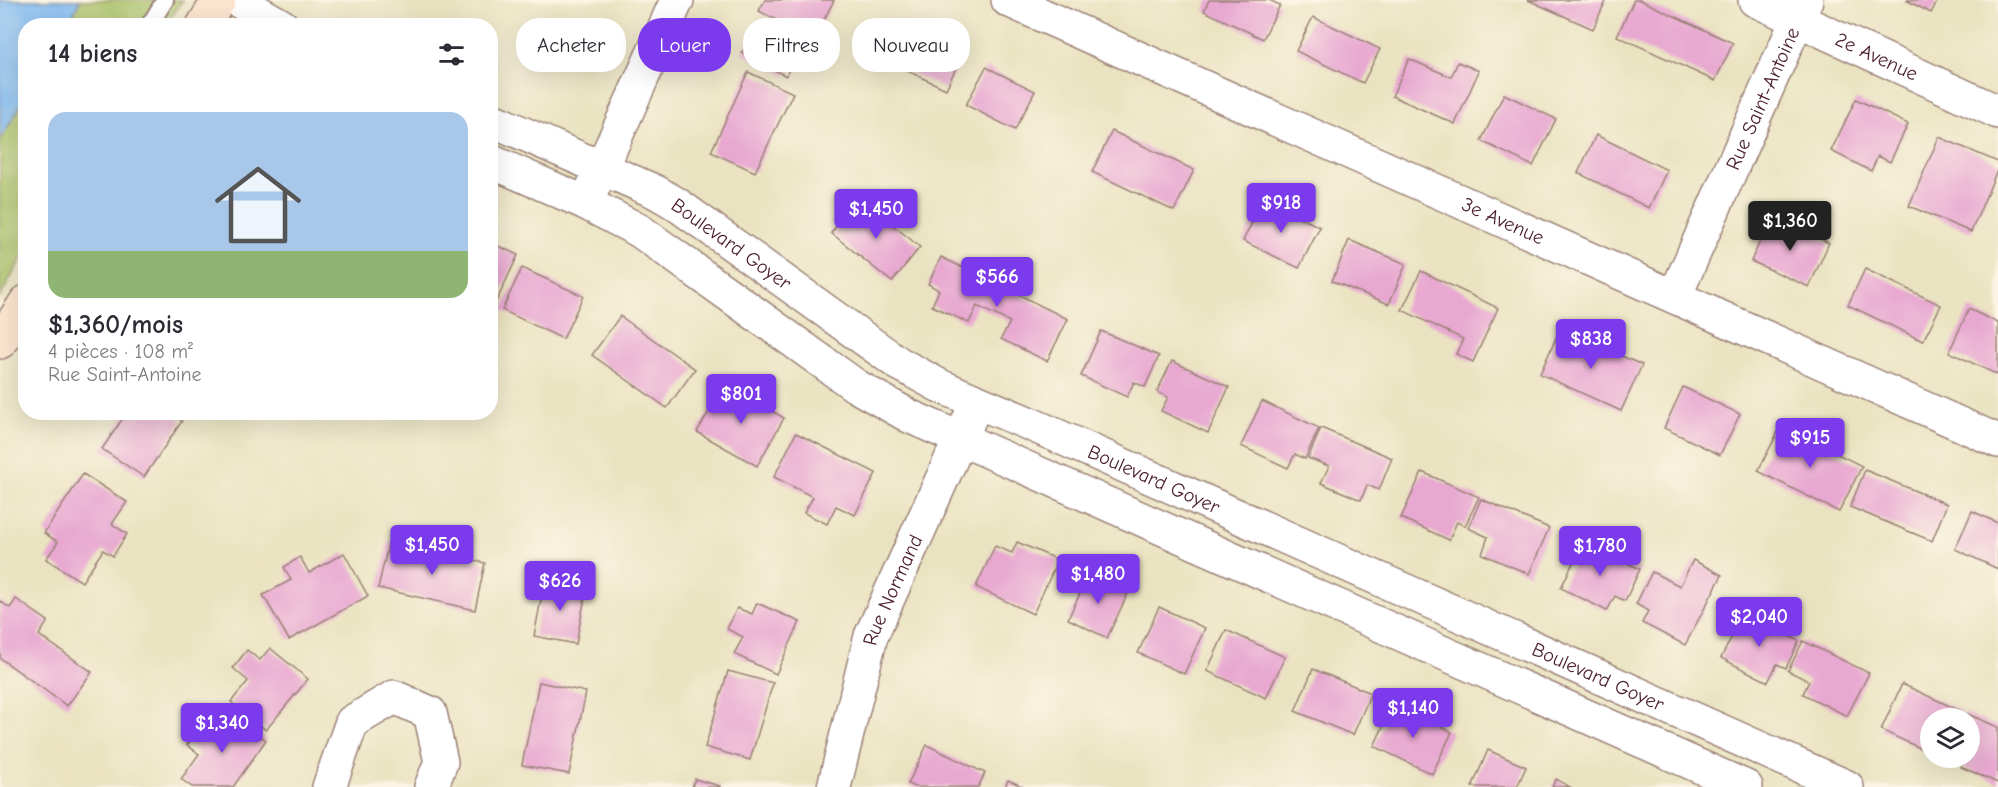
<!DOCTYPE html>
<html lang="fr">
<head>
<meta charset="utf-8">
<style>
  :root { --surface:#fff; --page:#f7f7f7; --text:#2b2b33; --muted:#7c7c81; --line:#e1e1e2; --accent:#7c3aed }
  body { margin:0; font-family:"Comic Neue",sans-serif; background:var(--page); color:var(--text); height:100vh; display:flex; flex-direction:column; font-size:22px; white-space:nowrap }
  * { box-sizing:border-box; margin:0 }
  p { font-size:20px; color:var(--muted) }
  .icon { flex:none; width:33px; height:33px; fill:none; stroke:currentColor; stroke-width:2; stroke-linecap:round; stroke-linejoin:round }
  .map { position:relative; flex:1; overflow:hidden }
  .sheet { position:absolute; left:18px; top:18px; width:480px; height:402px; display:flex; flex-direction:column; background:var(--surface); border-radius:24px; box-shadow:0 6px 24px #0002 }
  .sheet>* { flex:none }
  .banner { position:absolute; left:516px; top:18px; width:570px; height:54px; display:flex; gap:12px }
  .controls { position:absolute; left:1920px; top:708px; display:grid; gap:12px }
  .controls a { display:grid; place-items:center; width:60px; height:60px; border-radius:50%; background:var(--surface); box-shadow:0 6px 24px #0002; font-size:30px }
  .price { position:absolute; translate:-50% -51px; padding:0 14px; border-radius:6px; background:var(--accent); color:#fff; font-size:20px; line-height:39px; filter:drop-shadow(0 2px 3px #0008) }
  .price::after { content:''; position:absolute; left:50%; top:36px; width:18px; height:14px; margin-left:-9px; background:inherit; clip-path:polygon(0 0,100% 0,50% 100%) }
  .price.current { background:#222; color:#fff }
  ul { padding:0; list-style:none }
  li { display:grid; align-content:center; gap:12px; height:318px; padding:0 30px }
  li+li { border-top:2px solid var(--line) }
  li span { display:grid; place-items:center; height:186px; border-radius:18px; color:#555 }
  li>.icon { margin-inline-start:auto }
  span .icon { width:108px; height:108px; fill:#fffc; stroke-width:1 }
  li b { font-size:26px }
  h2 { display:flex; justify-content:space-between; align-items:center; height:72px; padding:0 30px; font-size:26px }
  .pill { padding:0 21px; border-radius:24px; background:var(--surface); box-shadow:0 6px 24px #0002; font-size:21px; line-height:54px }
  .pill.current { background:var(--accent); color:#fff }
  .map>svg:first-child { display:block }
  .green { fill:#a9c167; stroke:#7a7049; stroke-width:1.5 }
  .water { fill:#80bbf2; stroke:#656d8e; stroke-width:1.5 }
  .building { fill:#e8a8d1 }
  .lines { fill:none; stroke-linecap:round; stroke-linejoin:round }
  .service-casing { stroke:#9a8176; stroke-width:20 }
  .minor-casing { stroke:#9a8176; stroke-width:36 }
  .tertiary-casing { stroke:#9a8176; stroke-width:36 }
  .secondary-casing { stroke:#9a8176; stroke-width:36 }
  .service { stroke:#fff; stroke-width:16 }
  .minor { stroke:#fff; stroke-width:33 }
  .tertiary { stroke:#fff; stroke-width:33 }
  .secondary { stroke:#fbe5cf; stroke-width:33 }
  .labels { text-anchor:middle; stroke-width:4.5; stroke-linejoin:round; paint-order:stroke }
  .street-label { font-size:20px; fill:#4a1f2b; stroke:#fcf5e5 }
</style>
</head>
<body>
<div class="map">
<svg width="1998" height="787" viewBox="0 0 1998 787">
  <rect width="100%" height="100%" fill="#fcf5e5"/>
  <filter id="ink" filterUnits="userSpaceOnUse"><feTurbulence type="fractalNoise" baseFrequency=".0167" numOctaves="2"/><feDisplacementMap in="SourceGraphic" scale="12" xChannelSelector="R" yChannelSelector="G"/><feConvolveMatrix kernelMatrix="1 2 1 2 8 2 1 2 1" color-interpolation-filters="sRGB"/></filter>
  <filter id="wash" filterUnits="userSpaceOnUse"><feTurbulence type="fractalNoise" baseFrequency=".008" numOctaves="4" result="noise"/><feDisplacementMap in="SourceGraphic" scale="24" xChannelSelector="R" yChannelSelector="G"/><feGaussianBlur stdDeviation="1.35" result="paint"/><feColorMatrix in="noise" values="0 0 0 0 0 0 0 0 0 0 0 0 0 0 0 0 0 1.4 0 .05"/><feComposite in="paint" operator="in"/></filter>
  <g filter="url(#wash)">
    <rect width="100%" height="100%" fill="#eae3c1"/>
    <g class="green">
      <path d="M80,0H183L166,25L68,26Z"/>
      <path d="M25,98V252L0,297V140Z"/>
    </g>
    <path class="water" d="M0,0H80L68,25L26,26L25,98L0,140Z"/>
    <g id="blocks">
      <g class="building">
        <path d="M765,0H834L814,40L759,11Z"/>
        <path d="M1209,0H1269L1280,5L1263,39L1204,11Z"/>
        <path d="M1528,0H1606L1593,29Z"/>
        <path d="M1634,0H1640L1733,43L1715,81L1617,36Z"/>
        <path d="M1906,0H1938L1931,13Z"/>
        <path d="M1313,17L1380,49L1363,83L1296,51Z"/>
        <path d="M904,23L964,51L946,89L886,61Z"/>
        <path d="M753,32L796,55L786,76L742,53Z"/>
        <path d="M1409,59L1451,77L1458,62L1479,71L1455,124L1392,96Z"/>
        <path d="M986,67L1035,91L1015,130L966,105Z"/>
        <path d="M748,72L793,93L755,172L711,152Z"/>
        <path d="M1504,94L1556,119L1533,166L1481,141Z"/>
        <path d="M1856,99L1908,124L1890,162L1878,156L1871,171L1831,151Z"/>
        <path d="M1112,131L1194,170L1174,211L1092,172Z"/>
        <path d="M1596,135L1667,170L1649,208L1578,173Z"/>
        <path d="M1939,137L1998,162V168L1971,232L1909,206Z"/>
        <path d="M859,198L920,247L892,282L831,233Z"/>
        <path d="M1263,200L1320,227L1299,268L1243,241Z"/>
        <path d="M1771,217L1829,243L1809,287L1751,261Z"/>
        <path d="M1349,240L1406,264L1389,304L1332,281Z"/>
        <path d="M492,243L518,255L490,315V248Z"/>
        <path d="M941,257L1068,319L1047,361L1001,339L1010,322L977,306L969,323L932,306L939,290L928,284Z"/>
        <path d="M522,268L583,296L563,339L502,310Z"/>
        <path d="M1865,269L1941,305L1923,341L1848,305Z"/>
        <path d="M1421,271L1498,308L1473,362L1456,354L1463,339L1402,310Z"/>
        <path d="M1969,309L1998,323V375L1949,352Z"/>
        <path d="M620,316L695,369L667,408L592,355Z"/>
        <path d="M1560,329L1642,365L1621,411L1540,374Z"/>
        <path d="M1101,331L1159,356L1145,387L1134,382L1127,397L1081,376Z"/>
        <path d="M1172,361L1229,387L1208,433L1161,411L1168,397L1157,392Z"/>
        <path d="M725,384L784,418L757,466L697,432Z"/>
        <path d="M1683,387L1740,414L1720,455L1664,428Z"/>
        <path d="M1262,401L1319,428L1305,459L1295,454L1288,468L1241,446Z"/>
        <path d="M127,412H169L182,421L144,477L102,449Z"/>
        <path d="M1781,426L1862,466L1839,512L1758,471Z"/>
        <path d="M1321,428L1392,458L1379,490L1367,485L1361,500L1321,483L1329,466L1308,458Z"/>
        <path d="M796,433L876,473L855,515L836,506L827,524L804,513L813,497L774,477Z"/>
        <path d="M1865,470L1947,504L1932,541L1850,507Z"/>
        <path d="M1422,472L1479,497L1465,526L1457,522L1449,540L1401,518Z"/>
        <path d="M83,474L127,502L112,524L127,534L113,556L103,550L82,582L46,559L58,542L44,533Z"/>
        <path d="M1481,499L1549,528L1529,574L1482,554L1488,537L1468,528Z"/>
        <path d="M1972,511L1998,523V569L1955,549Z"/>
        <path d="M389,541L485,563L475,610L378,588Z"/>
        <path d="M1017,542L1058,560L1033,614L976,587L995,546L1012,553Z"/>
        <path d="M1583,542L1640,569L1625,601L1615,596L1607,611L1561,588Z"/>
        <path d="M344,553L368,596L289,640L263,595L291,580L284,567L300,557L309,573Z"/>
        <path d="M1693,560L1722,575L1685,645L1642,623L1648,611L1636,604L1652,572L1680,586Z"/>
        <path d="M1090,572L1129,591L1107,638L1068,619Z"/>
        <path d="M545,579L587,587L576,644L534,636Z"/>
        <path d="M16,599L48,621L39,635L92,672L67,706L0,658V601L10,608Z"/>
        <path d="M757,603L800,622L776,674L734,654L743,637L727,629L737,608L752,614Z"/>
        <path d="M1159,607L1205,628L1184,674L1138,653Z"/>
        <path d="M1744,613L1799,641L1786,668L1777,664L1768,682L1721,658Z"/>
        <path d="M1226,630L1285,657L1266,698L1207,671Z"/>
        <path d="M1803,641L1869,673L1847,716L1803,694L1809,681L1788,671Z"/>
        <path d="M270,648L308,679L266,730L231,702L248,681L233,668L247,650L260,660Z"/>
        <path d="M1313,669L1371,693L1353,735L1295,711Z"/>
        <path d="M728,671L773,683L750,760L705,747Z"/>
        <path d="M539,682L586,692L569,774L522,765Z"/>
        <path d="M1902,684L1961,711L1957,718H1930V746L1928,752L1881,730Z"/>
        <path d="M1394,704L1452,732L1432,774L1374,746Z"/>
        <path d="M227,712L266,740L233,787H192L181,779L199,754L187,745L203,723L214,731Z"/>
        <path d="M1965,713L1998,727V783L1961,767L1965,758H1970V718H1963Z"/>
        <path d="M927,745L985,773L978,787H914L908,784Z"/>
        <path d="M1488,750L1526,767L1517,787H1472Z"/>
        <path d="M695,779L720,786V787H692Z"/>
        <path d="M1556,779L1570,787H1552Z"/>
        <path d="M1008,780L1024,787H1005Z"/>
      </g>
    </g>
  </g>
  <g filter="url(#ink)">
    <use href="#blocks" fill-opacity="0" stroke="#9a8176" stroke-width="1.5"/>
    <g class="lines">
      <defs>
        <path id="service" d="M149,26L165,0"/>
        <g id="minor">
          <path id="s1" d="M1008,0L1998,441"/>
          <path id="s2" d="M1755,0L1998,112"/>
          <path d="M586,203L677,0"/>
          <path id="s3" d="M1675,296L1806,0"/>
          <path d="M329,787L352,722L394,697L430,713L441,762L431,787"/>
          <path id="s4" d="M834,787L871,636L977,402"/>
        </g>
        <g id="tertiary">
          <path d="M237,0L282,26"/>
          <path id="s5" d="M490,119L656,192L675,203L898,363L940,386L1035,426L1847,787"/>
          <path d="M490,161L586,203L640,231L856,386L909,416L1746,787"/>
        </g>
        <g id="secondary">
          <path d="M203,26L219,0"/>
          <path d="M0,342L26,302"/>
        </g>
      </defs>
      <use href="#service" class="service-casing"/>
      <use href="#minor" class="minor-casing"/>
      <use href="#tertiary" class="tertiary-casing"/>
      <use href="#secondary" class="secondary-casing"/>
      <use href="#service" class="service"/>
      <use href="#minor" class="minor"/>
      <use href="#tertiary" class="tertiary"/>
      <use href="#secondary" class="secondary"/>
    </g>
  </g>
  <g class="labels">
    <g class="street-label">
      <text dy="7" stroke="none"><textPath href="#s2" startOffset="134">2e Avenue</textPath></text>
      <text dy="7" stroke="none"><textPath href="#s3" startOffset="216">Rue Saint-Antoine</textPath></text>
      <text dy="7" stroke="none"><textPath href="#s1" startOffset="542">3e Avenue</textPath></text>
      <text dy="7" stroke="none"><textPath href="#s5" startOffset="273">Boulevard Goyer</textPath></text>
      <text dy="7" stroke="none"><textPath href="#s5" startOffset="759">Boulevard Goyer</textPath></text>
      <text dy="7" stroke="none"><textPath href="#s4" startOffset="206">Rue Normand</textPath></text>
      <text dy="7" stroke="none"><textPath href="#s5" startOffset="1245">Boulevard Goyer</textPath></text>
    </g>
  </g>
</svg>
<div class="controls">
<a><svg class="icon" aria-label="layers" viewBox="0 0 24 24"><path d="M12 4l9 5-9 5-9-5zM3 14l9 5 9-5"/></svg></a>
</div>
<b class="price" style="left:1281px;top:234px">$918</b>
<b class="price" style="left:876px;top:240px">$1,450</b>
<b class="price current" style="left:1790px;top:252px">$1,360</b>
<b class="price" style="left:997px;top:308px">$566</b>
<b class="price" style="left:1591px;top:370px">$838</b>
<b class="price" style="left:741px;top:425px">$801</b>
<b class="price" style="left:1810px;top:469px">$915</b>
<b class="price" style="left:432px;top:576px">$1,450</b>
<b class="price" style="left:1600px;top:577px">$1,780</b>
<b class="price" style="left:1098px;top:605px">$1,480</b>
<b class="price" style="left:560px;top:612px">$626</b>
<b class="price" style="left:1759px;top:648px">$2,040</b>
<b class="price" style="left:1413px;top:739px">$1,140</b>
<b class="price" style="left:222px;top:754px">$1,340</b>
<div class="banner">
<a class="pill">Acheter</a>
<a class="pill current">Louer</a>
<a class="pill">Filtres</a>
<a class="pill">Nouveau</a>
</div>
<section class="sheet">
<h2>14 biens<svg class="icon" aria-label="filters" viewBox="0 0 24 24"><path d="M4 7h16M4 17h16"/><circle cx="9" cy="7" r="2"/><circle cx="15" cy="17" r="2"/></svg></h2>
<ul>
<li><span style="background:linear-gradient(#a9c7e8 75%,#8fb573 0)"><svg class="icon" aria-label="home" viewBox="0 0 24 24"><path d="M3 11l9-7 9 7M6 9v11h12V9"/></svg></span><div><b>$1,360/mois</b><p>4 pièces · 108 m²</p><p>Rue Saint-Antoine</p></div></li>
</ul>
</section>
</div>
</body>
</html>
